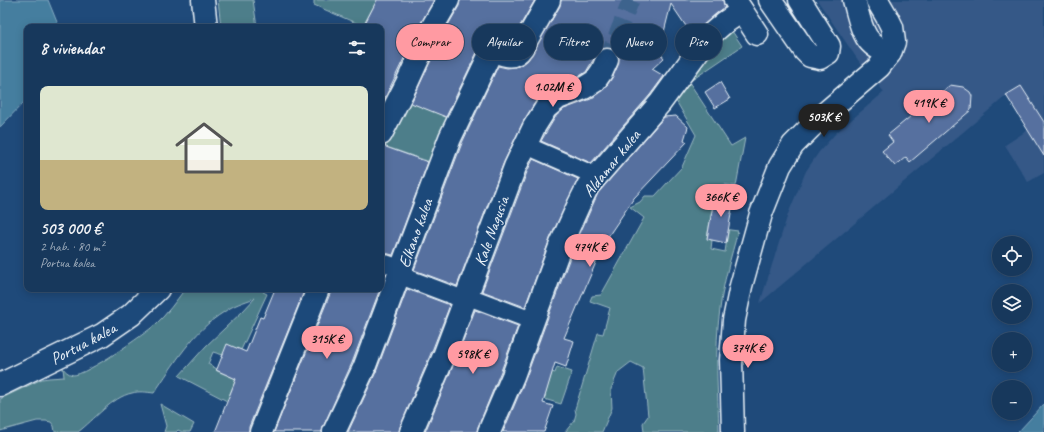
<!DOCTYPE html>
<html lang="es">
<head>
<meta charset="utf-8">
<style>
  :root { --surface:#17385c; --page:#244365; --text:#f1f3f6; --muted:#9eacbb; --line:#365272; --accent:#ff9aa2 }
  body { margin:0; font-family:Caveat,sans-serif; background:var(--page); color:var(--text); height:100vh; display:flex; flex-direction:column; font-size:15px; white-space:nowrap }
  * { box-sizing:border-box; margin:0 }
  p { font-size:13px; color:var(--muted) }
  .icon { flex:none; width:22px; height:22px; fill:none; stroke:currentColor; stroke-width:2; stroke-linecap:round; stroke-linejoin:round }
  .map { position:relative; flex:1; overflow:hidden }
  .details { position:absolute; left:24px; top:24px; width:360px; height:268px; display:flex; flex-direction:column; background:var(--surface); border-radius:8px; box-shadow:0 2px 10px #0003,0 0 0 1px var(--line) }
  .details>* { flex:none }
  .top-card { position:absolute; left:396px; top:24px; width:380px; height:36px; display:flex; gap:8px }
  .fabs { position:absolute; left:992px; top:236px; display:grid; gap:8px }
  .fabs a { display:grid; place-items:center; width:40px; height:40px; border-radius:50%; background:var(--surface); box-shadow:0 2px 10px #0003,0 0 0 1px var(--line); font-size:20px }
  .price { position:absolute; translate:-50% -34px; padding:0 9px; border-radius:14px; background:var(--accent); color:#111; font-size:13px; line-height:26px; filter:drop-shadow(0 1px 2px #0008) }
  .price::after { content:''; position:absolute; left:50%; top:24px; width:12px; height:9px; margin-left:-6px; background:inherit; clip-path:polygon(0 0,100% 0,50% 100%) }
  .price.current { background:#222; color:#fff }
  ul { padding:0; list-style:none }
  li { display:grid; align-content:center; gap:8px; height:212px; padding:0 16px }
  li span { display:grid; place-items:center; height:124px; border-radius:8px; color:#555 }
  li>.icon { margin-inline-start:auto }
  span .icon { width:72px; height:72px; fill:#fffc; stroke-width:1 }
  li b { font-size:17px }
  h2 { display:flex; justify-content:space-between; align-items:center; height:48px; padding:0 16px; font-size:17px }
  .chip { padding:0 14px; border-radius:18px; background:var(--surface); box-shadow:0 2px 10px #0003,0 0 0 1px var(--line); font-size:14px; line-height:36px }
  .chip.current { background:var(--accent); color:#111 }
  .map>svg:first-child { display:block }
  .built { fill:#345887 }
  .green { fill:#4d7e8a; stroke:#9ab8c1 }
  .water { fill:#457e9f; stroke:#86acc3 }
  .building { fill:#566f9f; stroke:#e8f1f8 }
  .lines { fill:none; stroke-linecap:round; stroke-linejoin:round }
  .pedestrian-tunnel { stroke:#3d638d; stroke-width:17; stroke-dasharray:17 8; stroke-linecap:butt }
  .pedestrian-casing { stroke:#e8f1f8; stroke-width:20 }
  .minor-casing { stroke:#e8f1f8; stroke-width:25 }
  .pedestrian { stroke:#1f4a7a; stroke-width:17 }
  .minor { stroke:#1f4a7a; stroke-width:22 }
  .labels { text-anchor:middle; stroke-width:3; stroke-linejoin:round; paint-order:stroke }
  .street-label { font-size:17px; fill:#e8f1f8; stroke:#1f4a7a }
</style>
</head>
<body>
<div class="map">
<svg width="1044" height="432" viewBox="0 0 1044 432">
  <rect width="100%" height="100%" fill="#1f4a7a"/>
  <filter id="ink" filterUnits="userSpaceOnUse"><feTurbulence type="fractalNoise" baseFrequency=".025" numOctaves="2"/><feDisplacementMap in="SourceGraphic" scale="8" xChannelSelector="R" yChannelSelector="G"/><feConvolveMatrix kernelMatrix="1 2 1 2 8 2 1 2 1" color-interpolation-filters="sRGB"/></filter>
  <g filter="url(#ink)">
    <path class="built" d="M817,0H1044V173L1028,182L1005,145L1028,130L1006,96L760,303L788,214L806,171L819,152L837,132L884,92L858,60Z"/>
    <g class="green">
      <path d="M218,0H253L257,27H221Z"/>
      <path d="M314,0H377L363,26L314,5Z"/>
      <path d="M730,28L742,46L689,82L731,146L745,138L736,186L723,184L721,195L715,194L707,238L712,240L711,249L725,252L728,232L722,231L723,229L738,231C731,257 723,283 720,309C714,349 718,392 719,432H644L643,423L648,416L643,368L631,362L618,372L611,389L612,408L602,432H565L574,421L576,414L575,409L598,333L603,334L610,308L590,301L592,296L601,295L644,218L630,207L640,202L645,196H655L682,167L696,135L672,94Z"/>
      <path d="M402,99L452,119L433,163L381,145Z"/>
      <path d="M185,289H265L263,292L267,294L241,350L223,355L213,352L208,364L217,369V371L236,379L227,401L179,376L206,346L243,311L255,298C244,302 233,305 224,312C193,331 174,364 154,393C146,392 139,391 132,393C112,397 94,420 78,432H55L54,426L51,422L46,421H37L0,431V399L42,379L49,378L64,377L63,368C65,371 68,374 73,375C85,376 145,334 156,324C167,314 176,301 185,289Z"/>
      <path d="M557,367L572,372L561,404L544,399L552,372L555,373Z"/>
      <path d="M160,404L194,424L190,432H182L178,430L176,432H164L166,426Z"/>
    </g>
    <g class="water">
      <path d="M0,0H48L59,27H27V99L0,127Z"/>
      <path d="M1044,404V432H1018L1019,431Z"/>
    </g>
    <g class="building">
      <path d="M377,0H434L422,21L381,106V27H363Z"/>
      <path d="M460,0H535L510,43L491,38L485,40L481,44L446,117L411,103L444,32L459,6Z"/>
      <path d="M561,0H723L725,7L716,14L692,35L671,4L659,52L664,58L652,69L664,76L650,95L591,163L541,141L556,116L564,109L591,99L605,88L613,76L618,65L619,58L617,52L612,49L606,48L600,50L596,55L586,72L578,77L553,86L538,98L523,122L504,162L457,286L414,270L462,143L498,66L507,68L516,67L523,64L528,60L560,6Z"/>
      <path d="M720,82L730,99L715,108L705,92Z"/>
      <path d="M950,85L963,87L970,92L972,96L971,110L910,162L906,157L895,166L882,151L893,142L888,135L939,93L940,94Z"/>
      <path d="M1021,86L1044,122V156L1006,95Z"/>
      <path d="M676,116L688,127L684,140L687,142L634,198L605,241L564,338L574,341L566,367L555,363L543,403L553,406L544,432H503L525,380L573,249L598,193L664,117Z"/>
      <path d="M381,146H383L428,162L393,255L381,252Z"/>
      <path d="M533,159L578,179L550,239L525,307L482,291L527,172Z"/>
      <path d="M715,194L734,197L726,243L707,239Z"/>
      <path d="M275,289H305L249,427V432H215L236,379L216,370L217,369L227,344L246,352L260,317L263,318Z"/>
      <path d="M330,289H380L352,363L323,427L322,432H274L330,294Z"/>
      <path d="M407,289L450,305L432,351L400,427L399,432H348L376,372Z"/>
      <path d="M475,310L518,326L501,371L478,427L477,432H425L455,361Z"/>
    </g>
    <g class="lines">
      <path class="pedestrian-tunnel" d="M607,60L631,0"/>
      <defs>
        <g id="pedestrian">
          <path d="M525,145L596,176"/>
          <path d="M381,262L402,269"/>
          <path d="M399,275L465,300"/>
          <path d="M467,296L533,321"/>
        </g>
        <g id="minor">
          <path d="M203,0L206,27"/>
          <path d="M735,0L757,34"/>
          <path d="M770,0L805,51L810,56L820,58L828,53L829,46L800,0"/>
          <path d="M854,0C861,24 862,46 890,53"/>
          <path d="M381,134L407,83L433,26L448,0"/>
          <path d="M0,385L102,335L131,315L158,289"/>
          <path d="M261,432L318,289"/>
          <path d="M334,432L364,368L450,138L492,50C504,55 514,60 522,48L549,0"/>
          <path d="M411,432L444,356L515,167L534,127L546,108L558,98L584,88L595,81L602,71L607,60"/>
          <path d="M489,432L513,376L561,244L579,204L588,186L660,103L709,36L724,23L742,11"/>
          <path d="M733,432L731,360L734,320L741,286L761,214L780,166L793,145L823,115L879,67L890,53L894,42L892,27L887,17L877,0"/>
        </g>
      </defs>
      <use href="#pedestrian" class="pedestrian-casing"/>
      <use href="#minor" class="minor-casing"/>
      <use href="#pedestrian" class="pedestrian"/>
      <use href="#minor" class="minor"/>
    </g>
  </g>
  <g class="labels">
    <g class="street-label">
      <text transform="translate(611 163) rotate(-51)" y="6">Aldamar kalea</text>
      <text transform="translate(491 231) rotate(-70)" y="6">Kale Nagusia</text>
      <text transform="translate(415 233) rotate(-70)" y="6">Elkano kalea</text>
      <text transform="translate(83 343) rotate(-28)" y="6">Portua kalea</text>
    </g>
  </g>
</svg>
<div class="fabs">
<a><svg class="icon" aria-label="locate" viewBox="0 0 24 24"><circle cx="12" cy="12" r="6"/><path d="M12 2v4M12 18v4M2 12h4M18 12h4"/></svg></a>
<a><svg class="icon" aria-label="layers" viewBox="0 0 24 24"><path d="M12 4l9 5-9 5-9-5zM3 14l9 5 9-5"/></svg></a>
<a>+</a>
<a>−</a>
</div>
<b class="price" style="left:553px;top:108px">1.02M €</b>
<b class="price" style="left:929px;top:124px">419K €</b>
<b class="price current" style="left:824px;top:138px">503K €</b>
<b class="price" style="left:721px;top:218px">366K €</b>
<b class="price" style="left:590px;top:268px">474K €</b>
<b class="price" style="left:327px;top:360px">315K €</b>
<b class="price" style="left:748px;top:369px">374K €</b>
<b class="price" style="left:473px;top:375px">598K €</b>
<div class="top-card">
<a class="chip current">Comprar</a>
<a class="chip">Alquilar</a>
<a class="chip">Filtros</a>
<a class="chip">Nuevo</a>
<a class="chip">Piso</a>
</div>
<section class="details">
<h2>8 viviendas<svg class="icon" aria-label="filters" viewBox="0 0 24 24"><path d="M4 7h16M4 17h16"/><circle cx="9" cy="7" r="2"/><circle cx="15" cy="17" r="2"/></svg></h2>
<ul>
<li><span style="background:linear-gradient(#dfe7d0 60%,#c2b280 0)"><svg class="icon" aria-label="home" viewBox="0 0 24 24"><path d="M3 11l9-7 9 7M6 9v11h12V9"/></svg></span><div><b>503 000 €</b><p>2 hab. · 80 m²</p><p>Portua kalea</p></div></li>
</ul>
</section>
</div>
</body>
</html>
